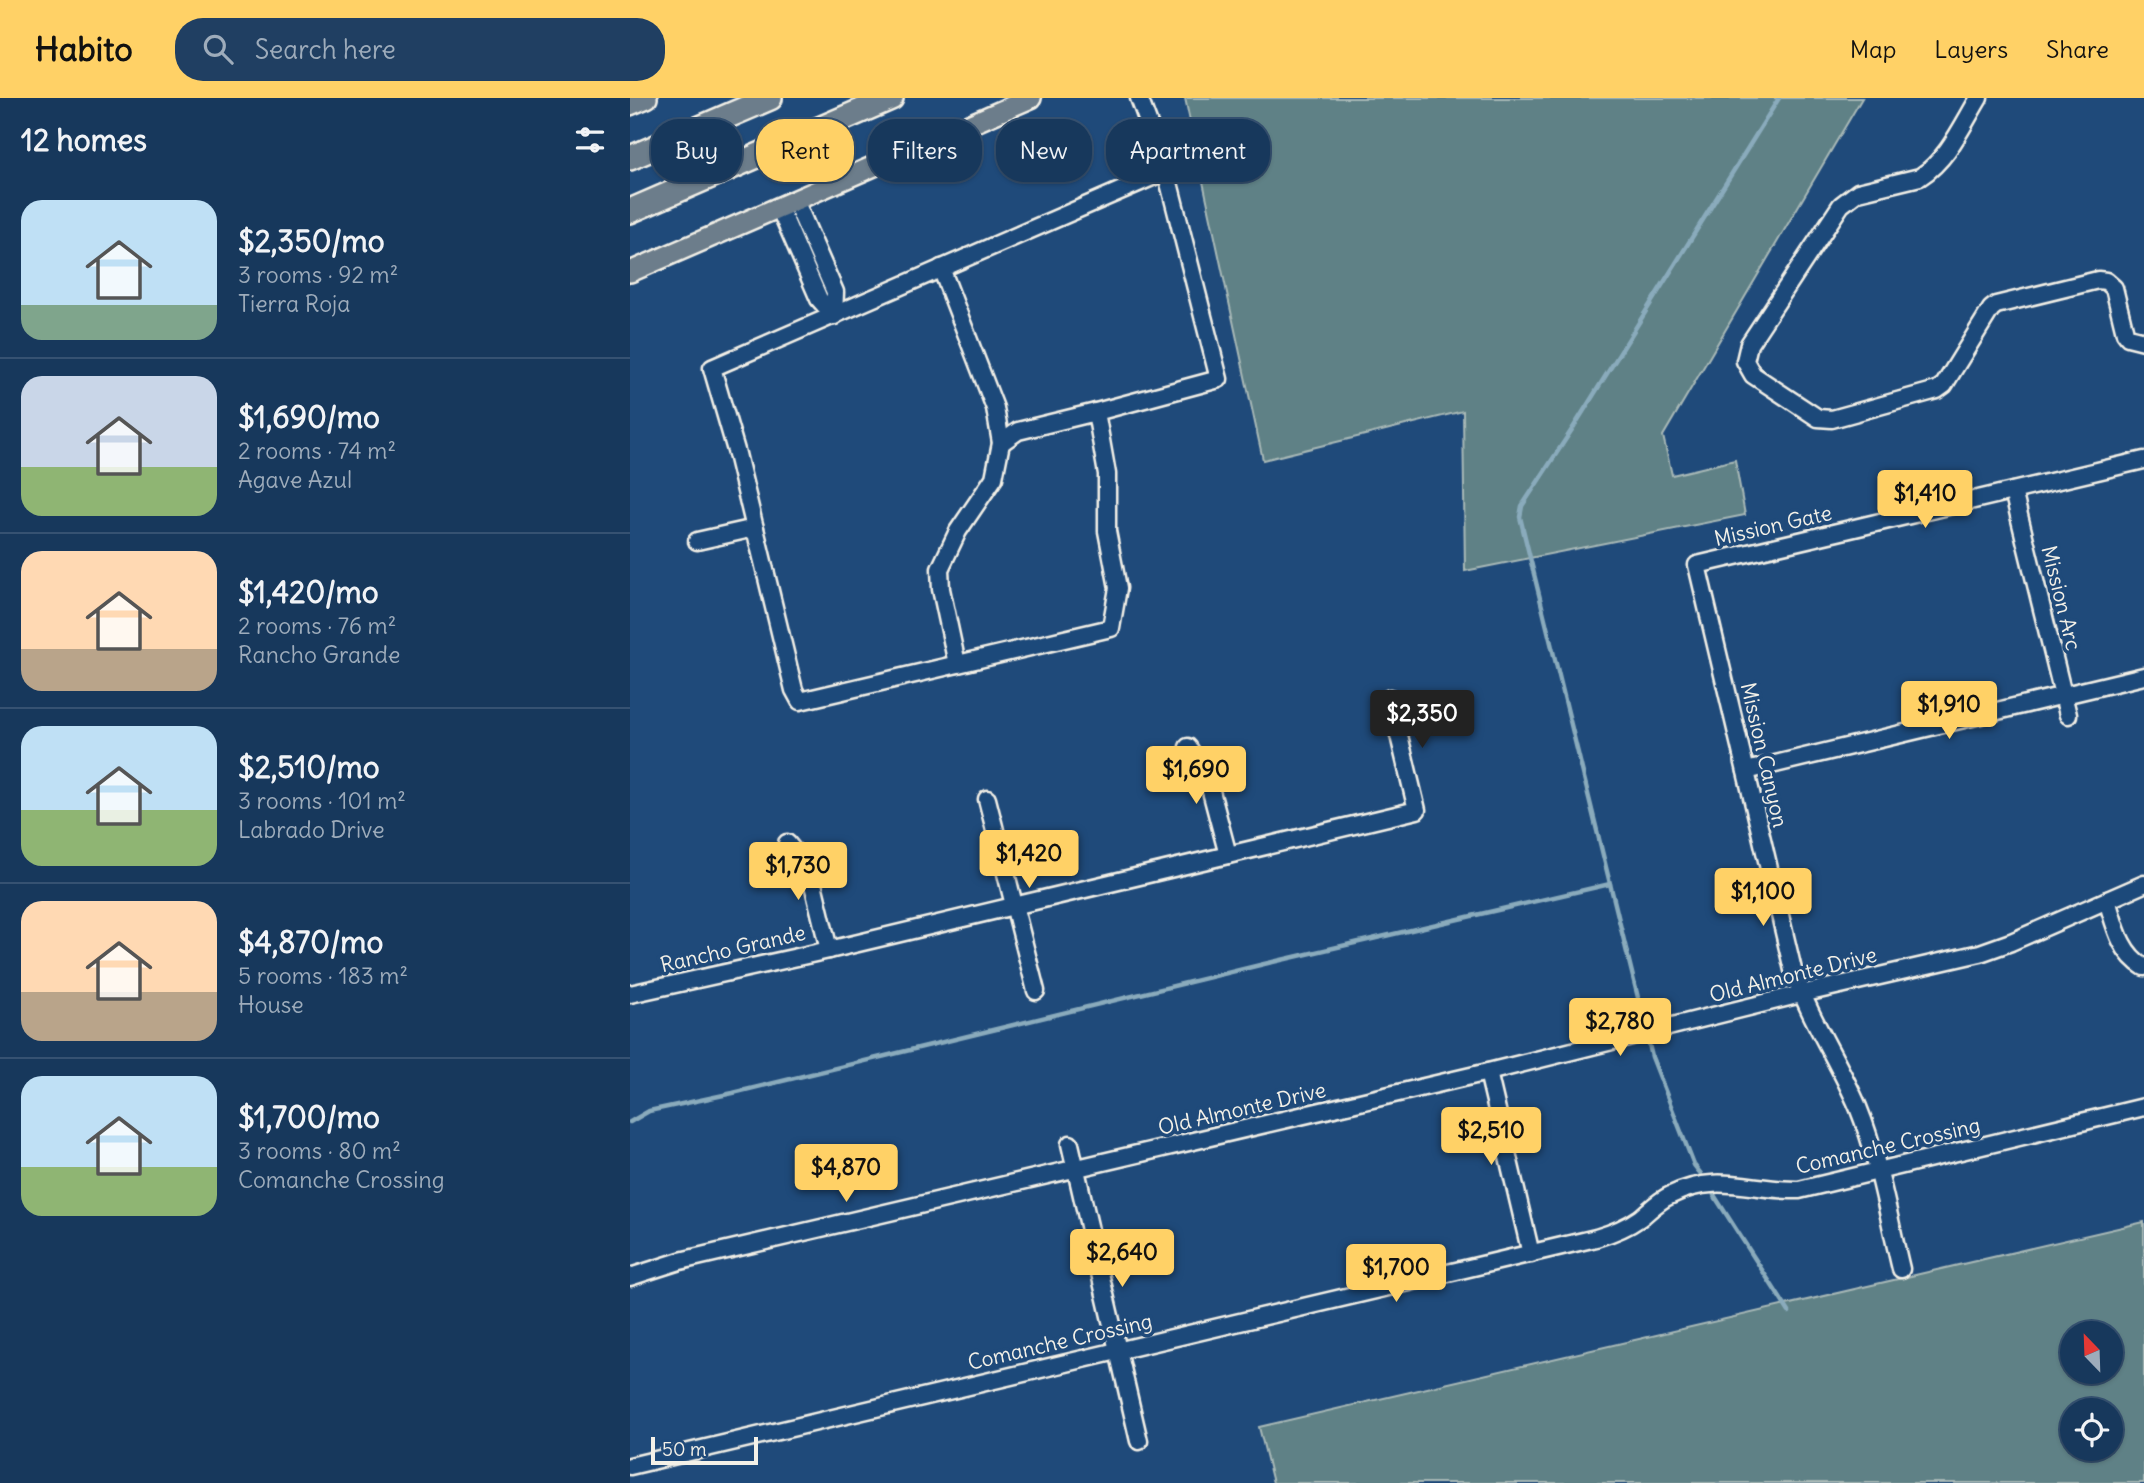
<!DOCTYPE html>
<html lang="en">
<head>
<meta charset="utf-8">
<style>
  :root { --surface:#17385c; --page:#203f62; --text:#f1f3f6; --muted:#9eacbb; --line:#365272; --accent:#ffd166 }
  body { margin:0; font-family:Delius,sans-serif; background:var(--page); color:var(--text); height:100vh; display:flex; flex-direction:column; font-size:26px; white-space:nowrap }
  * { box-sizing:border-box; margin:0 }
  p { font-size:23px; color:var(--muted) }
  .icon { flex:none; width:38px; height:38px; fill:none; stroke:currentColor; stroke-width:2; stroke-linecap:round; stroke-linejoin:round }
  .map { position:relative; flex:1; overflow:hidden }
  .sheet { display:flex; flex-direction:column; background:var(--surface); width:630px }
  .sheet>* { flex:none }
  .banner { position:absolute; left:21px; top:21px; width:665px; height:63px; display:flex; gap:14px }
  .needle { width:46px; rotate:337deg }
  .buttons { position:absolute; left:1430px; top:1223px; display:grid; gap:14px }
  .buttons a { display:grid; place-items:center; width:63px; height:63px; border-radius:50%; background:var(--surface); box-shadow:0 2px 5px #0004,0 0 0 2px var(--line); font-size:35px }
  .scale { position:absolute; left:21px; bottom:18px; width:107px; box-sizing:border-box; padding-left:7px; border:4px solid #f4f1e8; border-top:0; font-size:19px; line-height:24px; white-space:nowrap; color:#f4f1e8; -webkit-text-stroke:5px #1f4a7a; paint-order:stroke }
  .price { position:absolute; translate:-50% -60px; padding:0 16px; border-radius:7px; background:var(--accent); color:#111; font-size:23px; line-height:46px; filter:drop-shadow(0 2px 4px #0008) }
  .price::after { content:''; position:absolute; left:50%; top:42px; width:21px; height:16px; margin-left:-10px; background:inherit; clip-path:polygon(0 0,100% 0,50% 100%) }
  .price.active { background:#222; color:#fff }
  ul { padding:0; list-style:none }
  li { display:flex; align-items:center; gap:21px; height:175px; padding:0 21px }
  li+li { border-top:2px solid var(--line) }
  li span { display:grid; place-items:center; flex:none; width:196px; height:140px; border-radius:21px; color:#555 }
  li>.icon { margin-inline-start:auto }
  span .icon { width:84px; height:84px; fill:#fffc; stroke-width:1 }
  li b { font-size:30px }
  h2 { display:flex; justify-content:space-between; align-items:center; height:84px; padding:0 21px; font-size:30px }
  .tag { padding:0 24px; border-radius:28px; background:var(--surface); box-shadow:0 2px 5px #0004,0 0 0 2px var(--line); font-size:24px; line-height:63px }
  .tag.active { background:var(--accent); color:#111 }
  header { display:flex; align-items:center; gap:42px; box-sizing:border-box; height:98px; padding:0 35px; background:var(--accent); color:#111 }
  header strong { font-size:33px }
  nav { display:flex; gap:38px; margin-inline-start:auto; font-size:24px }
  .search { width:490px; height:63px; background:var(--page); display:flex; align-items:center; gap:18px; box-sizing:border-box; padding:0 24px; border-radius:28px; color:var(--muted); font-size:26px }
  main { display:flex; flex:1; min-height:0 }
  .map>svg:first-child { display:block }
  .green { fill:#5e8186; stroke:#a9b9b7; stroke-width:2; fill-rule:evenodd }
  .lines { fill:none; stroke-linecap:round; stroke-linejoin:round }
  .stream { stroke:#8aabbc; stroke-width:4.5 }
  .minor-casing { stroke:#f4f1e8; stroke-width:21 }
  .major-casing { stroke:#f4f1e8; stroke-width:24 }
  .highway-casing { stroke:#f4f1e8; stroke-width:28 }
  .minor { stroke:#1f4a7a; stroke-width:16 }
  .major { stroke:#6c7d8b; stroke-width:19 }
  .highway { stroke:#6c7d8b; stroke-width:23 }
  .labels { text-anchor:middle; stroke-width:7; stroke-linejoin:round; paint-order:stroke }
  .street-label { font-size:21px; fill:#f4f1e8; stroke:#1f4a7a }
</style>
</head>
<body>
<header>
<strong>Habito</strong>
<div class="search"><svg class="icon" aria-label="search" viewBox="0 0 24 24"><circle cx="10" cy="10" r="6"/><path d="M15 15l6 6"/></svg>Search here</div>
<nav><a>Map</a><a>Layers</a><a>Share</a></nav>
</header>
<main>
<section class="sheet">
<h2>12 homes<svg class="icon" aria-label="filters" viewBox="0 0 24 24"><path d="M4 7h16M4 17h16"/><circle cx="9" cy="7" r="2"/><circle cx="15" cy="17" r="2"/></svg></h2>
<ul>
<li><span style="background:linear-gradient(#bfe0f5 75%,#7fa58c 0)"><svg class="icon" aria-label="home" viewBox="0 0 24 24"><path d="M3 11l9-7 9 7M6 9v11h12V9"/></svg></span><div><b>$2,350/mo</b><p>3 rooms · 92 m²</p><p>Tierra Roja</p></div></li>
<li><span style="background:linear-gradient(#c9d6e8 65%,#8fb573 0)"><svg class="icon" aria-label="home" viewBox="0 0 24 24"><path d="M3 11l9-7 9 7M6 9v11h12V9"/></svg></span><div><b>$1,690/mo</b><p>2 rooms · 74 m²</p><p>Agave Azul</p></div></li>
<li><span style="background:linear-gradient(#ffd9b3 70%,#b9a48a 0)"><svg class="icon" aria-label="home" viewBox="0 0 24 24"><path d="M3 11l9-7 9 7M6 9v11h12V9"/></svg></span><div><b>$1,420/mo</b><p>2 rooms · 76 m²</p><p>Rancho Grande</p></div></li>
<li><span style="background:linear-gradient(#bfe0f5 60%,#8fb573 0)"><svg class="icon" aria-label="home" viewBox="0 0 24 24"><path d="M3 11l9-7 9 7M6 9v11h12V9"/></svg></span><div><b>$2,510/mo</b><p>3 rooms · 101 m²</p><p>Labrado Drive</p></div></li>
<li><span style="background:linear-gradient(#ffd9b3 65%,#b9a48a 0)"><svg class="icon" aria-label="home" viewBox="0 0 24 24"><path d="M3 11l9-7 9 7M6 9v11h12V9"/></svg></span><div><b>$4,870/mo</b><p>5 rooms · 183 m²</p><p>House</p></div></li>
<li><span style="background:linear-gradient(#bfe0f5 65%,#8fb573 0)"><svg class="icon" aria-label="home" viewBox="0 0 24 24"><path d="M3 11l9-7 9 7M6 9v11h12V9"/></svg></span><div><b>$1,700/mo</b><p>3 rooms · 80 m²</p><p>Comanche Crossing</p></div></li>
</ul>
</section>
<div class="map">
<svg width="1514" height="1385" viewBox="0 0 1514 1385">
  <rect width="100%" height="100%" fill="#1f4a7a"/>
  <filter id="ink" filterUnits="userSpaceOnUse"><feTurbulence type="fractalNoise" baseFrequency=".0143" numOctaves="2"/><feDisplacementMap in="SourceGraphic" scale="14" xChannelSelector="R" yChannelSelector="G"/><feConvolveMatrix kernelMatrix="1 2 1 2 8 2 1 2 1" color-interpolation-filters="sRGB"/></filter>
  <g filter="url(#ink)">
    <g class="green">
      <path d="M555,0H1232L1033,338L1042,377L1105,362L1115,417L835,473L833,313L633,362Z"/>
      <path d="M1514,1124V1385H643L629,1329ZM1442,1236H1480V1274H1442ZM1442,1312H1480V1351H1442Z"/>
    </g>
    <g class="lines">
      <g class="stream">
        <path d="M1013,920L890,419L892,408L943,330L1149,0"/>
        <path d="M1018,942L1022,959L1064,1067L1071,1076"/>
        <path d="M0,1024L19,1013L103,995L634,866L980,786"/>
        <path d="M1084,1097L1159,1214"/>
      </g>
      <defs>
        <g id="minor">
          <path d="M509,0L535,69L589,281L466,314L477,376V433L488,490L481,530L170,603L164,592L107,356L82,270L536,73"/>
          <path d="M1349,0C1332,28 1318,61 1290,79L1228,94L1211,107L1119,246L1115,263L1123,277L1188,320L1202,321L1307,292L1314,287L1361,211L1366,207L1468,182L1476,183L1484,190L1495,235L1498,239L1514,243"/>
          <path d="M165,102L205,194L204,218"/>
          <path d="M149,109L189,201L204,218"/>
          <path d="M311,170L365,310L371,345L364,380L328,433L310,471L311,491L327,566"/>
          <path d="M371,345L388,333L466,314"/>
          <path d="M1383,393L1438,617"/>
          <path d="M67,443L125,430"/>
          <path d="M558,649L577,678L598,757"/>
          <path d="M1116,673L1514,578"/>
          <path d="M357,701L406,893"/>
          <path d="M157,745L175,767L184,790L199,852"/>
          <path d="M1477,802C1485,827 1490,855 1514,869"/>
          <path d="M0,896L199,852L787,712L760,600"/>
          <path d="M858,974L901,1156"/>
          <path d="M440,1046L509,1343"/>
          <path d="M1271,1171C1258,1117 1249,1061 1228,1009C1208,962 1180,922 1163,872L1067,467L1514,362"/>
          <path d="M0,1179L50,1163L858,974L1171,896L1350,855L1381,844L1514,786"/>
          <path d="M0,1368L966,1140C983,1135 996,1130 1010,1120C1020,1112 1029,1102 1041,1097C1087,1074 1122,1093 1169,1092L1514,1009"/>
        </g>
        <g id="major">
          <path d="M0,7L17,0"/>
          <path d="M0,174L401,0"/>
        </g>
        <g id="highway">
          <path d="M0,60L140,0"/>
          <path d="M0,113L261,0"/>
        </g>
      </defs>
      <use href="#minor" class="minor-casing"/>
      <use href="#major" class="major-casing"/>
      <use href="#highway" class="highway-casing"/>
      <use href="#minor" class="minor"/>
      <use href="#major" class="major"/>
      <use href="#highway" class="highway"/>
    </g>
  </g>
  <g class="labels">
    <g class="street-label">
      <text transform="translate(1143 428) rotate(-13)" y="7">Mission Gate</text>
      <text transform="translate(1431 500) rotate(76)" y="7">Mission Arc</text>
      <text transform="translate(1134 657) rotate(77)" y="7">Mission Canyon</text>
      <text transform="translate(103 851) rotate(-13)" y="7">Rancho Grande</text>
      <text transform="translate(1163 877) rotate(-14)" y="7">Old Almonte Drive</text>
      <text transform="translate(612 1011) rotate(-13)" y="7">Old Almonte Drive</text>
      <text transform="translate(1258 1048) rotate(-13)" y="7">Comanche Crossing</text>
      <text transform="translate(430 1244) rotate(-13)" y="7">Comanche Crossing</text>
    </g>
  </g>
</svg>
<div class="buttons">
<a><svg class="needle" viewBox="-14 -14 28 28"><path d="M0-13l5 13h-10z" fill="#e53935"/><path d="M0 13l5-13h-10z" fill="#9eacbb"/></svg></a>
<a><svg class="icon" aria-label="locate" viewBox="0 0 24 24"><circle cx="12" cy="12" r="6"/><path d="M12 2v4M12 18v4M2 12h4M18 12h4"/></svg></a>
</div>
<div class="scale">50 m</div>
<b class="price" style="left:1295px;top:432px">$1,410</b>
<b class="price" style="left:1319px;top:643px">$1,910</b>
<b class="price active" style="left:792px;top:652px">$2,350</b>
<b class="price" style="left:566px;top:708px">$1,690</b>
<b class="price" style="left:399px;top:792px">$1,420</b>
<b class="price" style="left:168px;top:804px">$1,730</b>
<b class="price" style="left:1133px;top:830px">$1,100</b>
<b class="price" style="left:990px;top:960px">$2,780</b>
<b class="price" style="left:861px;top:1069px">$2,510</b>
<b class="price" style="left:216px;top:1106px">$4,870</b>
<b class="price" style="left:492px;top:1191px">$2,640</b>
<b class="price" style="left:766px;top:1206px">$1,700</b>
<div class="banner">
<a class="tag">Buy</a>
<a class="tag active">Rent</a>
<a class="tag">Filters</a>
<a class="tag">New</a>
<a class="tag">Apartment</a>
</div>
</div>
</main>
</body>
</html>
